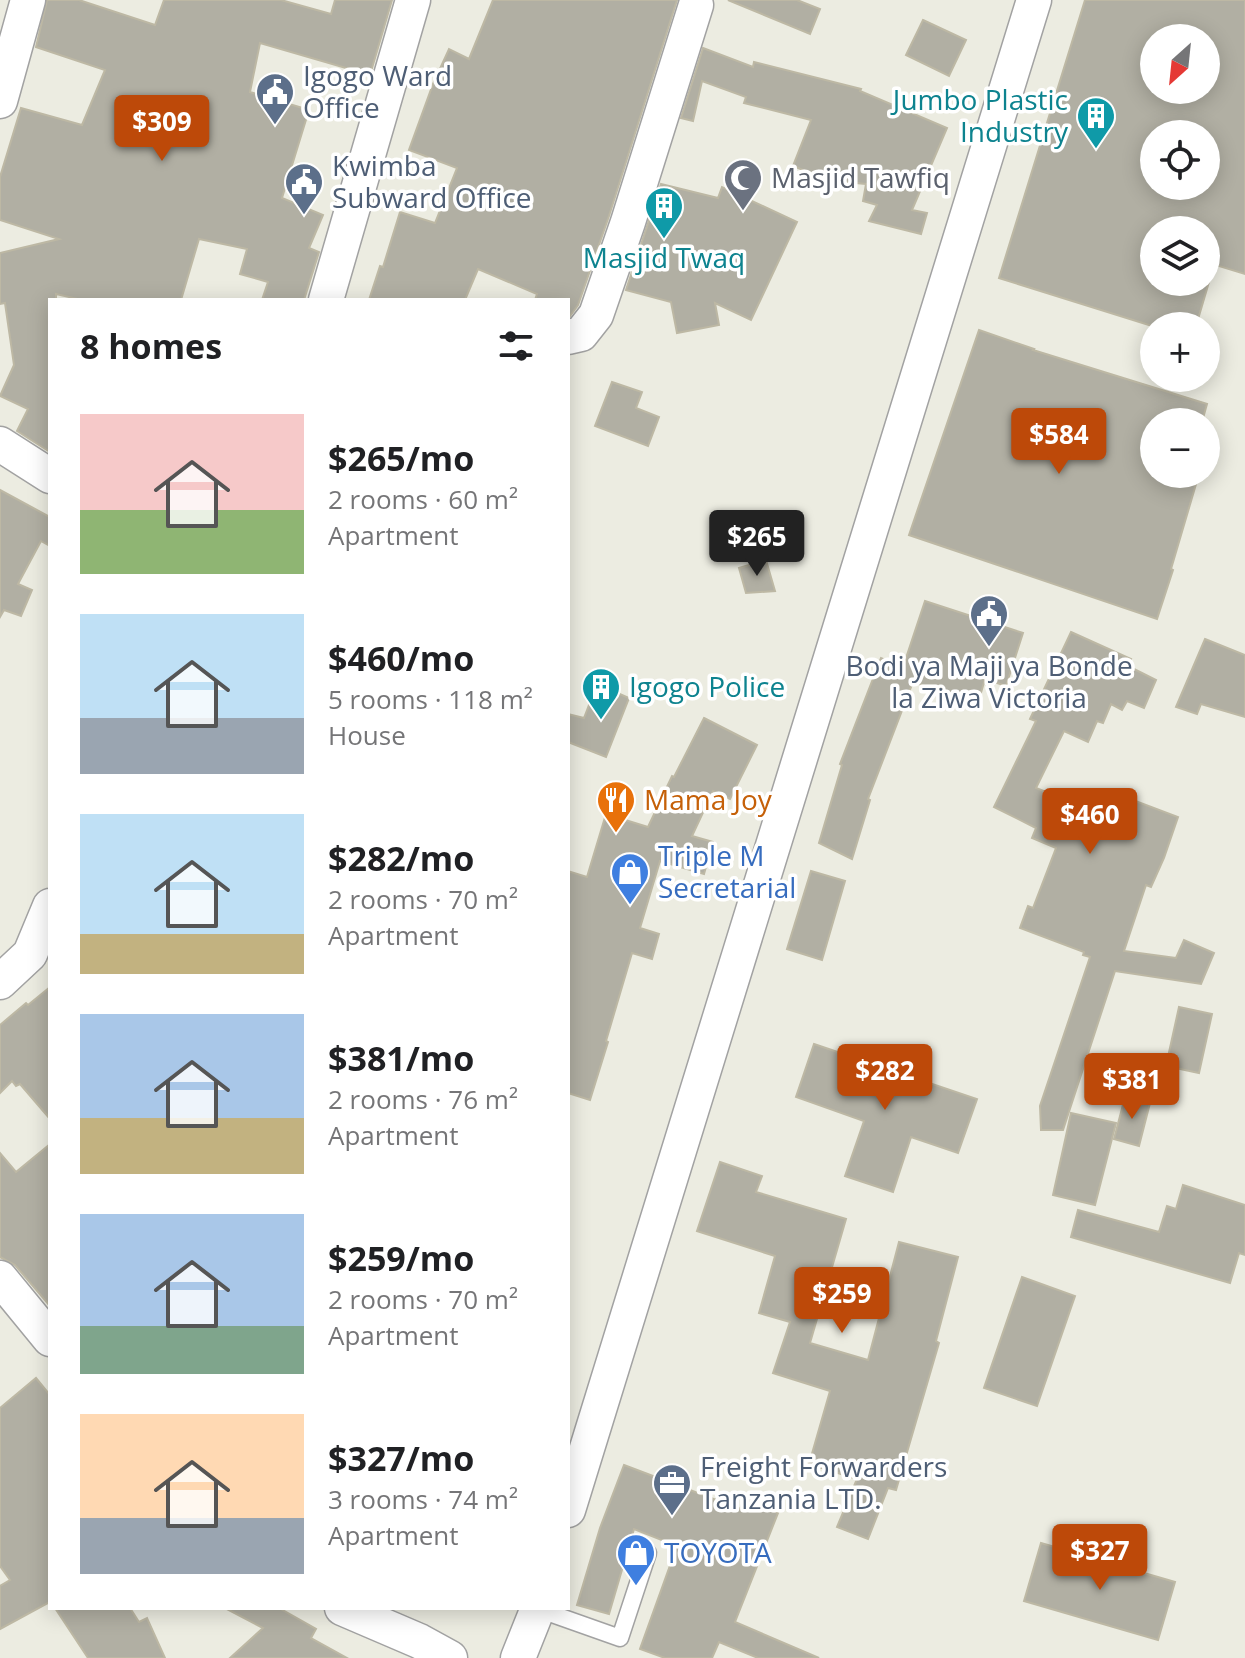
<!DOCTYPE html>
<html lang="en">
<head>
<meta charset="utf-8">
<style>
  :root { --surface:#fff; --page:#f2f2f2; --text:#202124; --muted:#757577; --accent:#bd4909 }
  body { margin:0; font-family:"Open Sans",sans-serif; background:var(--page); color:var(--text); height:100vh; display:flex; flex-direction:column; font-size:30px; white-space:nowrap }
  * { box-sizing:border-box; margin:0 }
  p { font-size:26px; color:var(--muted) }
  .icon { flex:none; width:44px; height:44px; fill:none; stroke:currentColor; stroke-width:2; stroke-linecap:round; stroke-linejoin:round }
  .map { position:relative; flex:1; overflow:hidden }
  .sheet { position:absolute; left:48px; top:298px; width:522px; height:1312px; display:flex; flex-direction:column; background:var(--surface); border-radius:0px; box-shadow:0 4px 20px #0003 }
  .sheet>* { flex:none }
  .needle { width:52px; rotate:207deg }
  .controls { position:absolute; left:1140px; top:24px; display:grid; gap:16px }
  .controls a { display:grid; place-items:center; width:80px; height:80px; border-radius:50%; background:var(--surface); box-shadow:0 4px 20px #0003; font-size:40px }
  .price { position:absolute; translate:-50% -68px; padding:0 18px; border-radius:8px; background:var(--accent); color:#fff; font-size:26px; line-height:52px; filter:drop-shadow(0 2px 4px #0008) }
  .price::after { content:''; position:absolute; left:50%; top:48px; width:24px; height:18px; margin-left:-12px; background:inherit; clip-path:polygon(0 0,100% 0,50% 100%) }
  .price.on { background:#222; color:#fff }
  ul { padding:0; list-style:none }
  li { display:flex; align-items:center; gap:24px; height:200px; padding:0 32px }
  li span { display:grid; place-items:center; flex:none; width:224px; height:160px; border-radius:0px; color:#555 }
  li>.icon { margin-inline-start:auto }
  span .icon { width:96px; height:96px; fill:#fffc; stroke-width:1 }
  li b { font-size:34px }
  h2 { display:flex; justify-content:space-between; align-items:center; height:96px; padding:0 32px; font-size:34px }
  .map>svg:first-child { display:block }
  .building { fill:#b1afa3; stroke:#bdb8a4; stroke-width:2; fill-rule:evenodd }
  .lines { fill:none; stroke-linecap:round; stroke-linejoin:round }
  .service-casing { stroke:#a2a2a2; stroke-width:19 }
  .minor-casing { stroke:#a2a2a2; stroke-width:37 }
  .service { stroke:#fff; stroke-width:16 }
  .minor { stroke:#fff; stroke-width:34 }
  .labels { text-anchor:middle; stroke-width:7; stroke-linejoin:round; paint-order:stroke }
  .service-label { font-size:28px; fill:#4e5e75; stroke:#fff; text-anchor:start }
  .culture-label { font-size:28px; fill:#0d838f; stroke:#fff; text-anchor:end }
  .worship-label { font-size:28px; fill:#5b616d; stroke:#fff; text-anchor:start }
  .food-label { font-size:28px; fill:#c56008; stroke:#fff; text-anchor:start }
  .shop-label { font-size:28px; fill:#366cbe; stroke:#fff; text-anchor:start }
</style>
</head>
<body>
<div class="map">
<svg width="1245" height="1658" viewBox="0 0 1245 1658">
  <rect width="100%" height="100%" fill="#ecece1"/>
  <g class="building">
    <path d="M47,0H79L155,25L164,0H281L331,14L335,0H392L370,75L260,43L250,92L309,110L282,198L323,215L309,248L319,252L304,300H262L268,282L240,274L247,249L199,239L181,300H82L56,294V300H50V452L17,431L28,409L0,396L14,365L5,303L0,304V253L59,239L0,220V177L21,108L82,125L105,70L36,47Z"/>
    <path d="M493,0H677L609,216L578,305L570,316H568V300H535L537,294L478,269L465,300H369L380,266L383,267L400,212L435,223L457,168L409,150L433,84L449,49L469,59Z"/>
    <path d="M728,0H797L820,9L810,34Z"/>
    <path d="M1085,0H1245V274L1206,262V230H1154V282H1209L1196,326H1152L999,278ZM1154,38H1206V90H1154ZM1154,134H1206V186H1154Z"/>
    <path d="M923,20L966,40L949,76L906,55Z"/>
    <path d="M703,48L753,67L754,62L861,89L860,91L947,128L912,210L927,213L921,234L869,221L877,205L863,201L866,184L823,180V178L793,166L811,120L744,103L746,97L702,81L693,121L681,118Z"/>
    <path d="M661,184L718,198L722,187L797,222L751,320L715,303L719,325L677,333L671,302L626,290Z"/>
    <path d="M979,330L1034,349L1033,350L1207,404L1202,422H1154V474H1199L1171,569L1173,570L1157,619L909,535Z"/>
    <path d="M612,382L642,392L636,408L659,417L648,446L595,426Z"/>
    <path d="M0,490L50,517V546L41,541L18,584L32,590L21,616L4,610L0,617Z"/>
    <path d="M766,560L775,591L746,593L739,568Z"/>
    <path d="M925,601L1023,633L1006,686L985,679L978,703L913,682L868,799L870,800L852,859L819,843L842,765L840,764L881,658L903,667Z"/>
    <path d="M1071,632L1131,659L1128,666L1156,680L1144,708L1127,701L1122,710L1111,704L1103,723L1097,721L1088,742L1064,731L1036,788L1125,823L1133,800L1178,817L1164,858L1151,887L1146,885L1124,951L1176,958L1184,940L1214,953L1201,984L1115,971L1063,1130H1041L1040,1106L1090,957L1083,955L1084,952L1020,928L1028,906L1033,908L1056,848L1032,838L1036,828L994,807L1036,721L1030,719Z"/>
    <path d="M1205,639L1245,655V717L1201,704L1197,714L1176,707Z"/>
    <path d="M597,684L629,698L606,757L568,742V714L584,718Z"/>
    <path d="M704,718L757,745L730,799L713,791L692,836L713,842L704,874L660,861L640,928L659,934L652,959L632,953L606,1041L608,1042L590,1100L568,1093V871L587,877L606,814L648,827L672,776L674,777Z"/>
    <path d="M811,871L845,881L822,960L787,949Z"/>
    <path d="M50,987V1119L20,1084L16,1086L12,1081L0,1093V1025L26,1003L28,1005Z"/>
    <path d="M1179,1007L1212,1014L1199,1073L1166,1066Z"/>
    <path d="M814,1044L977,1099L958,1153L911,1137L893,1192L845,1176L864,1121L796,1097Z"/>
    <path d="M1125,1097L1150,1103L1139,1146L1114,1139Z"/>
    <path d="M1071,1113L1116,1123L1095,1205L1053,1195Z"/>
    <path d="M50,1144V1306L15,1265L0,1257V1153L16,1172Z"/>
    <path d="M720,1162L762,1176L756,1192L846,1219L810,1343L868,1360L899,1242L958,1257L936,1341L939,1343L896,1490L888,1488L868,1539L837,1527L857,1479L809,1464L830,1391L773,1373L790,1322L759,1313L775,1256L697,1231Z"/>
    <path d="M1183,1185L1245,1205V1255L1239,1253L1230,1283L1071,1237L1078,1210L1159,1232L1167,1206L1176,1209Z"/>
    <path d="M1022,1277L1075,1296L1037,1406L984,1388Z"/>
    <path d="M36,1378L50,1395V1602L0,1629V1586L10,1580L0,1566V1408Z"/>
    <path d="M624,1465L740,1509L744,1500L778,1513L735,1622L819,1658H758L719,1642L712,1658H665L640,1649L677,1546L634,1529L609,1614L577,1605L600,1528Z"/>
    <path d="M1041,1543L1175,1582L1158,1640L1024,1601Z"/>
    <path d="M55,1608H130L139,1622L147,1618L165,1658H88Z"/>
    <path d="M225,1608H279L316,1629L311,1638L347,1658H230L263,1628Z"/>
  </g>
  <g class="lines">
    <defs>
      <path id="service" d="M538,1609L620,1638L648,1553"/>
      <g id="minor">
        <path d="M0,101L28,0"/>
        <path d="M326,300L413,0"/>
        <path d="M568,337L581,334L596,315L628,222L696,5"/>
        <path d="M0,444L50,476"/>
        <path d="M0,982L30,954L50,906"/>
        <path d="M0,1278L50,1339"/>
        <path d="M568,1510L1034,0"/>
        <path d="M342,1608L419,1641L450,1658"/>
        <path d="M518,1658L538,1608"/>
      </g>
    </defs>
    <use href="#service" class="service-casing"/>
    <use href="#minor" class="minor-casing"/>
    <use href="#service" class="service"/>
    <use href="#minor" class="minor"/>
  </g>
  <defs>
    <symbol id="civic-pin" viewBox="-11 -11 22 30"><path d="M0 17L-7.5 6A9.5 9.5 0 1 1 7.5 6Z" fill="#5c6f8a" stroke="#fff"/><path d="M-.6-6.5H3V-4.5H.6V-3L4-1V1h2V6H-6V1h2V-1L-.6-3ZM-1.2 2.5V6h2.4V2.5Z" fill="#fff"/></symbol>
    <symbol id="building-pin" viewBox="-11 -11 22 30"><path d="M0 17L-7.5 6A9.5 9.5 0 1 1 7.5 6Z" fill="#0f9aa8" stroke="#fff"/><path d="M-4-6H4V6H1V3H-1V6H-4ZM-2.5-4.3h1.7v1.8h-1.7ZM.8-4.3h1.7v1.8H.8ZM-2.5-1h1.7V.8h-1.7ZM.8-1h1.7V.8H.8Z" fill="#fff"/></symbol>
    <symbol id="mosque-pin" viewBox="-11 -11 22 30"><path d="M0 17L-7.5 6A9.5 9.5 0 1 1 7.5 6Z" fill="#6b7280" stroke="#fff"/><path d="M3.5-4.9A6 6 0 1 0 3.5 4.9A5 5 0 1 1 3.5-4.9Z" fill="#fff"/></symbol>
    <symbol id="restaurant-pin" viewBox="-11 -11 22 30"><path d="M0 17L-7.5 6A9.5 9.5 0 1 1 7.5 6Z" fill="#e8710a" stroke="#fff"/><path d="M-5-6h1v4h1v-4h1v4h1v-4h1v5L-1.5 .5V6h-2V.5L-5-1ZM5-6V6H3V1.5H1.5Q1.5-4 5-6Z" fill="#fff"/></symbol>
    <symbol id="shop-pin" viewBox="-11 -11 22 30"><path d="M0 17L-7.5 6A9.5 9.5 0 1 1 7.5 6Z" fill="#3f7fe0" stroke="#fff"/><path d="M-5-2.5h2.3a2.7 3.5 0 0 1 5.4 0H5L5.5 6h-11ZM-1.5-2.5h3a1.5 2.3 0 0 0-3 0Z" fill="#fff"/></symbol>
    <symbol id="office-pin" viewBox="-11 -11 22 30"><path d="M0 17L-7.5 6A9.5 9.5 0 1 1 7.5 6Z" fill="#5c6f8a" stroke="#fff"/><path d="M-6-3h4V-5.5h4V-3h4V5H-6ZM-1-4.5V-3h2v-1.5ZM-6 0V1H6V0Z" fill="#fff"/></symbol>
  </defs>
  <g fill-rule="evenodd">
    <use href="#civic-pin" x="253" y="70" width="44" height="60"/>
    <use href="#building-pin" x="1074" y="94" width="44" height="60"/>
    <use href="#mosque-pin" x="721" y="156" width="44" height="60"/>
    <use href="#civic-pin" x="282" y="160" width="44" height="60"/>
    <use href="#building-pin" x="642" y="184" width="44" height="60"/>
    <use href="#civic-pin" x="967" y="592" width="44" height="60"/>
    <use href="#building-pin" x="579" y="665" width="44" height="60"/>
    <use href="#restaurant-pin" x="594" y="778" width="44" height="60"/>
    <use href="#shop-pin" x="608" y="850" width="44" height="60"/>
    <use href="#office-pin" x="650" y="1461" width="44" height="60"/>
    <use href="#shop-pin" x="614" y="1531" width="44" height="60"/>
  </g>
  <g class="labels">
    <g class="service-label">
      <text x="303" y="86">Igogo Ward<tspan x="303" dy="32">Office</tspan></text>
      <text x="332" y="176">Kwimba<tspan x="332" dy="32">Subward Office</tspan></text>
      <text x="989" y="676" text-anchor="middle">Bodi ya Maji ya Bonde<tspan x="989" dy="32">la Ziwa Victoria</tspan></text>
      <text x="700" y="1477">Freight Forwarders<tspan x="700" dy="32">Tanzania LTD.</tspan></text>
    </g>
    <g class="culture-label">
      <text x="1068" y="110">Jumbo Plastic<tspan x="1068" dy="32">Industry</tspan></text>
      <text x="664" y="268" text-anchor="middle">Masjid Twaq</text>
      <text x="629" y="697" text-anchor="start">Igogo Police</text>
    </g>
    <g class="worship-label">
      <text x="771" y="188">Masjid Tawfiq</text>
    </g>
    <g class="food-label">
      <text x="644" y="810">Mama Joy</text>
    </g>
    <g class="shop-label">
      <text x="658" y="866">Triple M<tspan x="658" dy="32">Secretarial</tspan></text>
      <text x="664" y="1563">TOYOTA</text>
    </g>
  </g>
</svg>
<div class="controls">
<a><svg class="needle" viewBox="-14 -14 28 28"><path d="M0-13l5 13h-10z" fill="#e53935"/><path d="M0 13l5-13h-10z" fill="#757577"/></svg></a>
<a><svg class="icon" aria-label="locate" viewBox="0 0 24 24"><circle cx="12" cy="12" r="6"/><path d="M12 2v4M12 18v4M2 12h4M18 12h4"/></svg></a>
<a><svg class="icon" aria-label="layers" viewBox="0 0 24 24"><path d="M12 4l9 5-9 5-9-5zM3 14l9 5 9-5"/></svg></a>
<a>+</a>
<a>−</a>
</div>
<b class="price" style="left:162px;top:163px">$309</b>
<b class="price" style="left:1059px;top:476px">$584</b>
<b class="price on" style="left:757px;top:578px">$265</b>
<b class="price" style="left:1090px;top:856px">$460</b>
<b class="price" style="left:885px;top:1112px">$282</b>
<b class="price" style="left:1132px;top:1121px">$381</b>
<b class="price" style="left:842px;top:1335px">$259</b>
<b class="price" style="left:1100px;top:1592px">$327</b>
<section class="sheet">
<h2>8 homes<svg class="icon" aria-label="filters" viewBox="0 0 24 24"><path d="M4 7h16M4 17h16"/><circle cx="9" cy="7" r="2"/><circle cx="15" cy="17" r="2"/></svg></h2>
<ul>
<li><span style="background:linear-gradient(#f6c9c9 60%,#8fb573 0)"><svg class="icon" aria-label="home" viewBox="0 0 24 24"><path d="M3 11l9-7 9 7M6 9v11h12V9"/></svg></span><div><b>$265/mo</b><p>2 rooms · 60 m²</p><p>Apartment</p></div></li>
<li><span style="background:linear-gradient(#bfe0f5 65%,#9aa5b1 0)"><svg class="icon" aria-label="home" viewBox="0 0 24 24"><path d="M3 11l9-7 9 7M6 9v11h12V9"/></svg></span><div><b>$460/mo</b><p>5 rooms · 118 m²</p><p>House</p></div></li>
<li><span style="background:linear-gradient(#bfe0f5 75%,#c2b280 0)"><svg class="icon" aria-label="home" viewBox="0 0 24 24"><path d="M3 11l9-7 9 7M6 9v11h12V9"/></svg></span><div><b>$282/mo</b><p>2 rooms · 70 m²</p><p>Apartment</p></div></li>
<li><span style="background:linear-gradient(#a9c7e8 65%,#c2b280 0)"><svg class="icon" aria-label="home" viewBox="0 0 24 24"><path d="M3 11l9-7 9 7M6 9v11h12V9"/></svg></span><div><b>$381/mo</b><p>2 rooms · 76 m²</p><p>Apartment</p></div></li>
<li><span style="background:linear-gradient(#a9c7e8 70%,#7fa58c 0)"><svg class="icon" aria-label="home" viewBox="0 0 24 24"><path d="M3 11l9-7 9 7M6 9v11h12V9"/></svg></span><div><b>$259/mo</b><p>2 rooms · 70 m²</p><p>Apartment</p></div></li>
<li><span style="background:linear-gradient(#ffd9b3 65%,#9aa5b1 0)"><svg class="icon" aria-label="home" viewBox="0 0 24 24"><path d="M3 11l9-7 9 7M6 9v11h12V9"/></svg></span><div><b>$327/mo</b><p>3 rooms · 74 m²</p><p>Apartment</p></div></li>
</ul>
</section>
</div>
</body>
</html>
